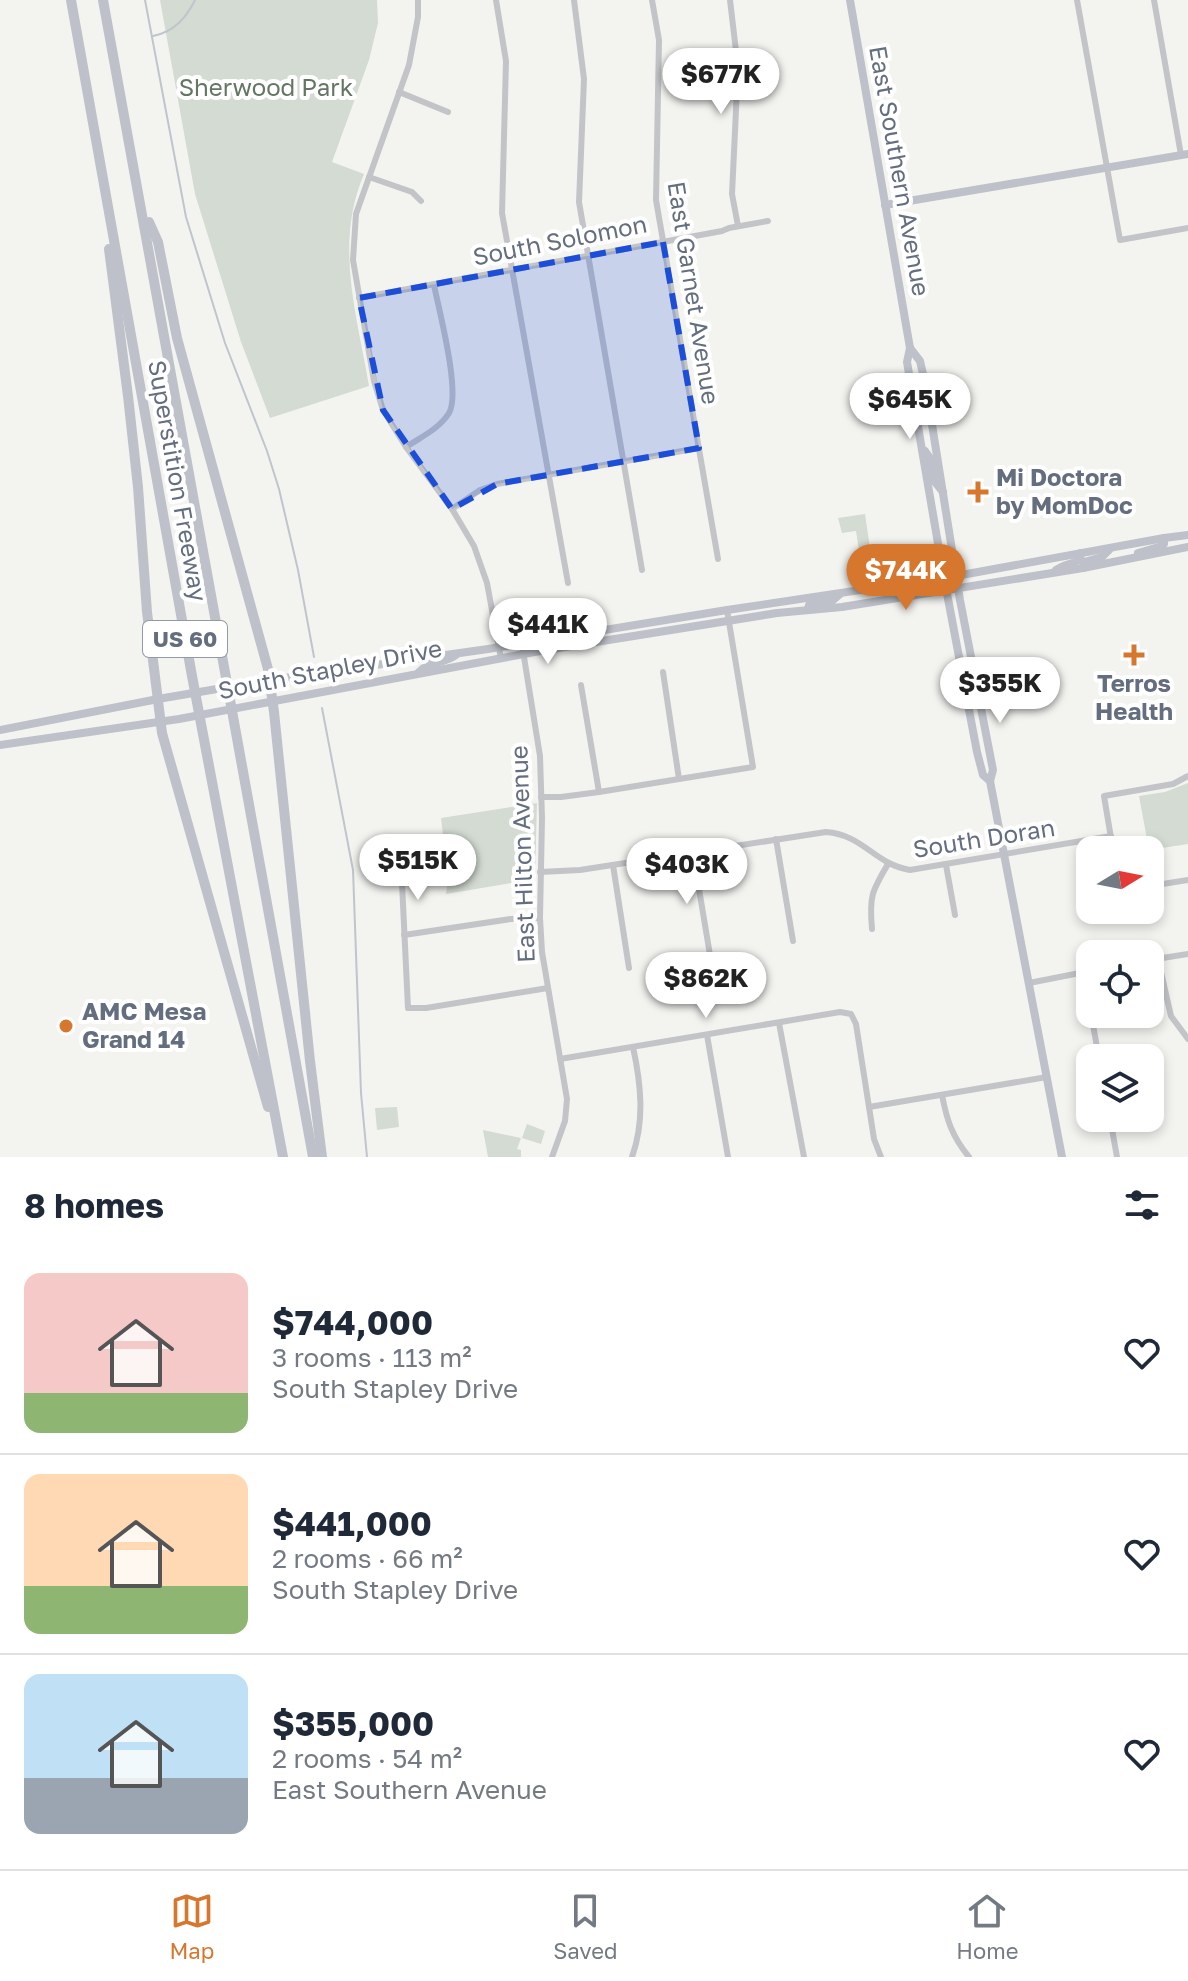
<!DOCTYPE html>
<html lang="en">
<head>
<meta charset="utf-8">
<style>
  :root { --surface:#fff; --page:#f2f2f3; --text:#1f2937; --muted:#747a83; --line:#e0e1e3; --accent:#d7772e }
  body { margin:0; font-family:"Golos Text",sans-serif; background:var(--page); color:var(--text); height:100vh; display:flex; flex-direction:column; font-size:30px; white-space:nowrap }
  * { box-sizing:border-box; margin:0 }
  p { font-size:26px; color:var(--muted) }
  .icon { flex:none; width:44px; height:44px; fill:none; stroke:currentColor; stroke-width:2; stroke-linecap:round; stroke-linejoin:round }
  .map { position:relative; height:1157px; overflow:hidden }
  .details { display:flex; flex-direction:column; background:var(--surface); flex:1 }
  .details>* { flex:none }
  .needle { width:52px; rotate:80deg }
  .tools { position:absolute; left:1076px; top:836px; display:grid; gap:16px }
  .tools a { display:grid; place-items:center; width:88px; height:88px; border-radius:16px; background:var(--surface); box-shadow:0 4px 12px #0003; font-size:40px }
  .price { position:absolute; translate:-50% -68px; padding:0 18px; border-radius:28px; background:#fff; color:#222; font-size:26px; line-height:52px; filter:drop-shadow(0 2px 4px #0008) }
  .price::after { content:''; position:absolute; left:50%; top:48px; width:24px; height:18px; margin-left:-12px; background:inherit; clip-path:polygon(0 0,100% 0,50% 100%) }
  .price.selected { background:var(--accent); color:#fff }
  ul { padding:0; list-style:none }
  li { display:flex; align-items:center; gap:24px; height:200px; padding:0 24px }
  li+li { border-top:2px solid var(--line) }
  li span { display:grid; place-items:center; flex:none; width:224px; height:160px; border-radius:16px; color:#555 }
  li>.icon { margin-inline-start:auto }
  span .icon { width:96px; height:96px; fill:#fffc; stroke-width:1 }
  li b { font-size:34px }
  h2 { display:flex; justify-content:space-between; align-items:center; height:96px; padding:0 24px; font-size:34px }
  .dock { display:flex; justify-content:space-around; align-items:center; height:112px; border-top:2px solid var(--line); background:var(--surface); font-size:22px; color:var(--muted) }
  .dock a { display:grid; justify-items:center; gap:4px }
  .dock .selected { color:var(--accent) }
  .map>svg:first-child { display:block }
  .green { fill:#d3dbd2 }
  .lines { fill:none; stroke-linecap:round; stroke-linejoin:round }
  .stream { stroke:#bfc5cc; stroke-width:2 }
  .street { stroke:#c2c4c8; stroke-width:6 }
  .secondary { stroke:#bec1c9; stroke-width:8 }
  .highway { stroke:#bec1c9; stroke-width:10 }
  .marked { fill:#1d4ed8; fill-opacity:0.2; stroke:#1d4ed8; stroke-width:6; stroke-dasharray:16 10; stroke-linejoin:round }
  .poi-dot { fill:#d7772e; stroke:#fff; stroke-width:3 }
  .labels { text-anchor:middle; stroke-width:8; stroke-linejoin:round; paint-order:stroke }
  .shield { fill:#fff; stroke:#939aa5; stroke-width:2 }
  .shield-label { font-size:22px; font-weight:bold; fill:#656e7f }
  .park-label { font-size:24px; fill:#637763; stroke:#fff }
  .street-label { font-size:24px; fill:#656e7f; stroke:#fff }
  .poi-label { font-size:24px; font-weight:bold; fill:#656e7f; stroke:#fff; text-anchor:start }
</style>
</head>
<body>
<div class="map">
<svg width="1188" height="1157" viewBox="0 0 1188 1157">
  <rect width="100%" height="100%" fill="#f3f4f0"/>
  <g class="green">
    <path d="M160,0H377L378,23L369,60L332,162L364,174C334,244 357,315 369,386L270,418L241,342L195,194Z"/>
    <path d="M865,514L870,548L859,550L856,531L842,533L838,518Z"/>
    <path d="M1188,783V844L1149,850L1139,796L1165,792Z"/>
    <path d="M537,803L535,879L446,894L448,880L441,818Z"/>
    <path d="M397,1107L399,1127L377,1130L375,1108Z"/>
    <path d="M527,1124L545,1131L541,1144L522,1138Z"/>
    <path d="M483,1130L521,1138L517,1149L521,1150V1157H488Z"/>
  </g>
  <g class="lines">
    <g class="stream">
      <path d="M145,0L186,217L225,343L267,451L279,489L298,570L314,657"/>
      <path d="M153,36C174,32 186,18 195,0"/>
      <path d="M322,708L353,870L361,1093L367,1157"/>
    </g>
    <g class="street">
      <path d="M418,0V17L409,65L356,214L353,260L374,381L383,410L406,447L452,509L474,546L487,583L501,659"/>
      <path d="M496,0L506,61L502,213L568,583"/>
      <path d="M574,0L584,79L579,202L642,570"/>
      <path d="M652,0L659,40L656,200L718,559"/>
      <path d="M730,0L738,68L732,194L738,226"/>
      <path d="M1077,0L1120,240L1188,228"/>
      <path d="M1154,0L1181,155"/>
      <path d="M399,92L448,112"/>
      <path d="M369,177L412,192L421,201"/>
      <path d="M359,298L722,231L729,228L768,221"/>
      <path d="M406,447C421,437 439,429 449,413C461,393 439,310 434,285"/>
      <path d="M452,509L480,490L497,484L699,448"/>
      <path d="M523,651L540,756L542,818L540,918L542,952L567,1099L565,1121L552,1157"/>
      <path d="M663,672L679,779"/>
      <path d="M581,685L599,792"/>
      <path d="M541,797H561L599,792L753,767L727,610"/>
      <path d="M776,839L793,941"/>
      <path d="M1113,850L1104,796L1173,784L1188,776"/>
      <path d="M693,853L710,955"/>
      <path d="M613,865L629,968"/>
      <path d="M946,865L955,915"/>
      <path d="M406,866L402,883L408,1008H426L548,988"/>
      <path d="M540,872L580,870L826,832C864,835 874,864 910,870L1111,836"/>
      <path d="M1150,886L1188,880"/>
      <path d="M872,929C869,896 872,891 888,864"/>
      <path d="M404,935L511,919L540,918"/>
      <path d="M1158,959L1171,1016L1188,1039"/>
      <path d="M1150,960L1188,954"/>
      <path d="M1083,973L1090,1008"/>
      <path d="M1029,983L1090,971"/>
      <path d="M1091,1014L1099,1058"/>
      <path d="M779,1023L804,1157"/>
      <path d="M707,1035L728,1157"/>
      <path d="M560,1059L840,1012L851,1014L856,1024L874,1139L881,1157"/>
      <path d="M942,1095C947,1121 952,1136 969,1157"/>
      <path d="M869,1107L1047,1077"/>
      <path d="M1110,1118L1117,1157"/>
      <path d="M632,1157C645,1121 641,1084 633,1047"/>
    </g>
    <g class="secondary">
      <path d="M850,0L910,348L920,361L926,387L960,600L993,770L990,781L1062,1157"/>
      <path d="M885,205L1188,154"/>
      <path d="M910,348L907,362L942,567L977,752L983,775L990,781"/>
      <path d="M925,451L930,458L935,482L943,492"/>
      <path d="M1138,553L1162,546L1164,544V538"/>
      <path d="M1083,568L1084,562L1102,557L1109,550"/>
      <path d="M1056,570C1064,564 1074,564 1080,559L1081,553"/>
      <path d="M808,609L809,605L832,601L840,594"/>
      <path d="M419,672C428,661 445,664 456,655"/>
      <path d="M0,730L158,699L270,680L488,649L727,610L967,574L1164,538L1188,535"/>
      <path d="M0,745L179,719L540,651L777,613L842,607L1083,568L1188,547"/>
    </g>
    <g class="highway">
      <path d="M71,0L192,676L283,1157"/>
      <path d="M103,0L313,1157"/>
      <path d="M149,222L158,242L177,338L268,669L274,712L310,1061L322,1157"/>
      <path d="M109,249L128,396L138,487L147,612L162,733L268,1107"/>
    </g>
  </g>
  <path class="marked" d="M663,242L699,448L497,484L452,509L383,410L359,298Z"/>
  <g class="poi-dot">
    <path d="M974 480h8v8h8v8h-8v8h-8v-8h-8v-8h8z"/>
    <path d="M1130 643h8v8h8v8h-8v8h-8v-8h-8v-8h8z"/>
    <circle cx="66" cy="1026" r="8"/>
  </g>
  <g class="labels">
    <rect class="shield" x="143" y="621" width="84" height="36" rx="6"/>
    <g class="shield-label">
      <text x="185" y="647">US 60</text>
    </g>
    <g class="park-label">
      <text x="266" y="96">Sherwood Park</text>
    </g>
    <g class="street-label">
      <text transform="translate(899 171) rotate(80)" y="8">East Southern Avenue</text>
      <text transform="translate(560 241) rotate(-11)" y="8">South Solomon</text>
      <text transform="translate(693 293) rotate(81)" y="8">East Garnet Avenue</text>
      <text transform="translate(177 481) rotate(80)" y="8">Superstition Freeway</text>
      <text transform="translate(330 670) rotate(-11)" y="8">South Stapley Drive</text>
      <text transform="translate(984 839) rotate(-9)" y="8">South Doran</text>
      <text transform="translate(523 854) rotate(-92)" y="8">East Hilton Avenue</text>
    </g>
    <g class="poi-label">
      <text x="996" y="486">Mi Doctora<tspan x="996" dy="28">by MomDoc</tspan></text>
      <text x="1134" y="692" text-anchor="middle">Terros<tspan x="1134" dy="28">Health</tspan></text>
      <text x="82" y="1020">AMC Mesa<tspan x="82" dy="28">Grand 14</tspan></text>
    </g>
  </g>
</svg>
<div class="tools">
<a><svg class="needle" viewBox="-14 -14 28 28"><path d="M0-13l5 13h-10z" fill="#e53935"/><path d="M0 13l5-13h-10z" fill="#747a83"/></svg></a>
<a><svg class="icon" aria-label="locate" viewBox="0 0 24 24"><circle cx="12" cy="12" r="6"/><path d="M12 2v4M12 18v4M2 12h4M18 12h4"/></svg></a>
<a><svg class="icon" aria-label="layers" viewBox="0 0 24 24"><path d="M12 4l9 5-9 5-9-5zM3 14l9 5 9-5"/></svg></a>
</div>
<b class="price" style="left:721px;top:116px">$677K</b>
<b class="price" style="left:910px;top:441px">$645K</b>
<b class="price selected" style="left:906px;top:612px">$744K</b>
<b class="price" style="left:548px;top:666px">$441K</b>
<b class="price" style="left:1000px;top:725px">$355K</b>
<b class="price" style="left:418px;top:902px">$515K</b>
<b class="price" style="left:687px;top:906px">$403K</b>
<b class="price" style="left:706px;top:1020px">$862K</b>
</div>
<section class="details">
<h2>8 homes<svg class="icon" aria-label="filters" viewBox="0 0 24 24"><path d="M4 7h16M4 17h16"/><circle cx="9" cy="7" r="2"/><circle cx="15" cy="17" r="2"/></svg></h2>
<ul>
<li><span style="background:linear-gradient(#f6c9c9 75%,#8fb573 0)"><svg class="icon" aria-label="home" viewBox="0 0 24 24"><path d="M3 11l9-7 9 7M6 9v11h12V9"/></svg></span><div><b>$744,000</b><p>3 rooms · 113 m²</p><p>South Stapley Drive</p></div><svg class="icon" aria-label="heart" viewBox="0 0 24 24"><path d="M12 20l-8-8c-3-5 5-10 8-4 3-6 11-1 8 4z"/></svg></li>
<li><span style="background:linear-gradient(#ffd9b3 70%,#8fb573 0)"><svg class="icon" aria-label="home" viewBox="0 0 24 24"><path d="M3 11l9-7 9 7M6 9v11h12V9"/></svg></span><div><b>$441,000</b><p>2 rooms · 66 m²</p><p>South Stapley Drive</p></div><svg class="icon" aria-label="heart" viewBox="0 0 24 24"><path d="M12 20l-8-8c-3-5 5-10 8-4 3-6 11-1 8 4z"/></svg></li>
<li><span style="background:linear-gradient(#bfe0f5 65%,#9aa5b1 0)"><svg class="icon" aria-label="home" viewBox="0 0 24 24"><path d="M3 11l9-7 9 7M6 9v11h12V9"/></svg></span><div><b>$355,000</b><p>2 rooms · 54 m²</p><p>East Southern Avenue</p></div><svg class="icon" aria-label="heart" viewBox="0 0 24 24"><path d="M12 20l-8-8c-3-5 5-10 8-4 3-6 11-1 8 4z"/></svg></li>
</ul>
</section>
<nav class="dock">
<a class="selected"><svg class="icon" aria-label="map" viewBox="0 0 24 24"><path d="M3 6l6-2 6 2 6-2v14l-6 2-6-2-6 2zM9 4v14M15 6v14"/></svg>Map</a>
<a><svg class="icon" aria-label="saved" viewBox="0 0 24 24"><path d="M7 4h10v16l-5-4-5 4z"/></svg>Saved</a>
<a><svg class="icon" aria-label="home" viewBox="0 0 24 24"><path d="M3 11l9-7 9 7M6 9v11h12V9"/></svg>Home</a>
</nav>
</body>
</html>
